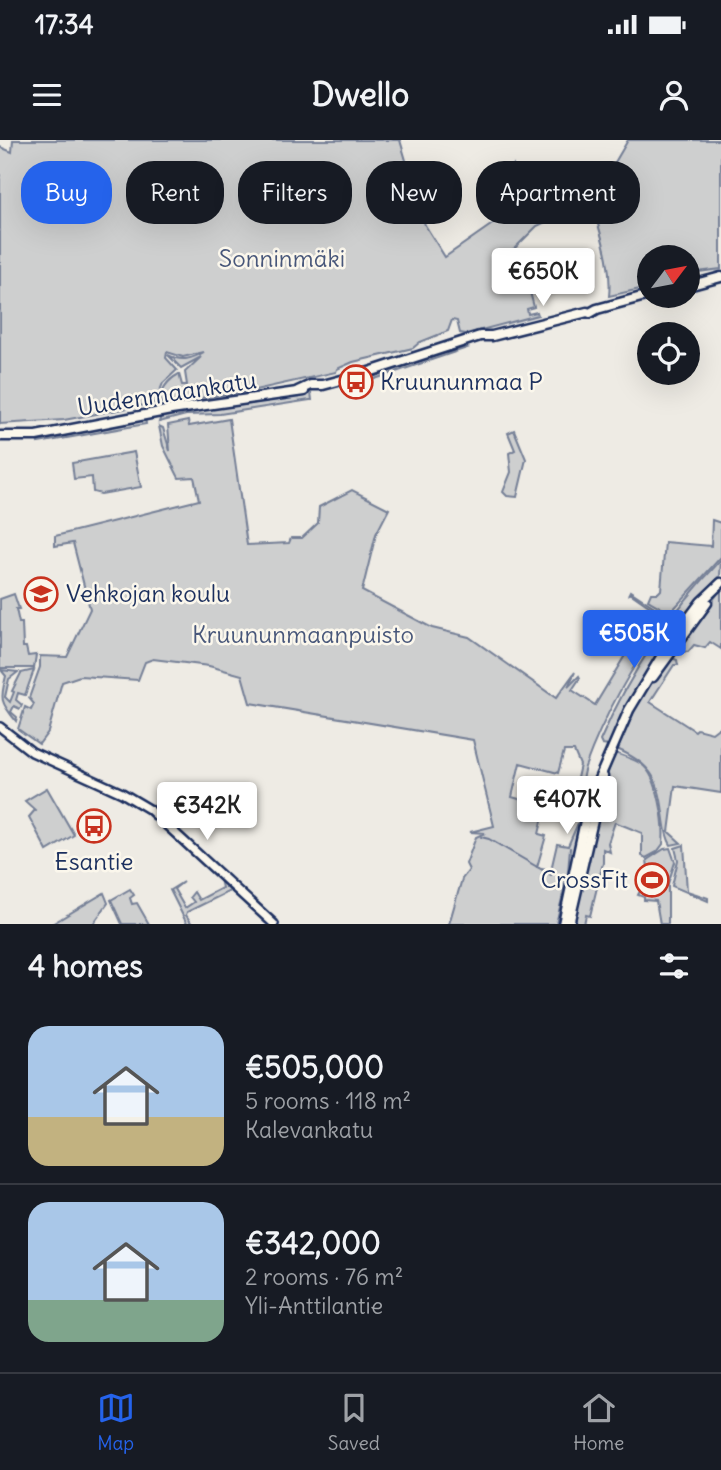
<!DOCTYPE html>
<html lang="en">
<head>
<meta charset="utf-8">
<style>
  :root { --surface:#171b24; --page:#20242c; --text:#f1f3f6; --muted:#9ea1a6; --line:#363941; --accent:#2563eb }
  body { margin:0; font-family:Delius,sans-serif; background:var(--page); color:var(--text); height:100vh; display:flex; flex-direction:column; font-size:26px; white-space:nowrap }
  * { box-sizing:border-box; margin:0 }
  p { font-size:23px; color:var(--muted) }
  .icon { flex:none; width:38px; height:38px; fill:none; stroke:currentColor; stroke-width:2; stroke-linecap:round; stroke-linejoin:round }
  .map { position:relative; height:784px; overflow:hidden }
  .sheet { display:flex; flex-direction:column; background:var(--surface); flex:1 }
  .sheet>* { flex:none }
  .banner { position:absolute; left:21px; top:21px; width:679px; height:63px; display:flex; gap:14px }
  .needle { width:46px; rotate:58deg }
  .tools { position:absolute; left:637px; top:105px; display:grid; gap:14px }
  .tools a { display:grid; place-items:center; width:63px; height:63px; border-radius:50%; background:var(--surface); box-shadow:0 7px 28px #0002; font-size:35px }
  .price { position:absolute; translate:-50% -60px; padding:0 16px; border-radius:7px; background:#fff; color:#222; font-size:23px; line-height:46px; filter:drop-shadow(0 2px 4px #0008) }
  .price::after { content:''; position:absolute; left:50%; top:42px; width:21px; height:16px; margin-left:-10px; background:inherit; clip-path:polygon(0 0,100% 0,50% 100%) }
  .price.selected { background:var(--accent); color:#fff }
  ul { padding:0; list-style:none }
  li { display:flex; align-items:center; gap:21px; height:175px; padding:0 28px }
  li+li { border-top:2px solid var(--line) }
  li span { display:grid; place-items:center; flex:none; width:196px; height:140px; border-radius:21px; color:#555 }
  li>.icon { margin-inline-start:auto }
  span .icon { width:84px; height:84px; fill:#fffc; stroke-width:1 }
  li b { font-size:30px }
  h2 { display:flex; justify-content:space-between; align-items:center; height:84px; padding:0 28px; font-size:30px }
  .tag { padding:0 24px; border-radius:28px; background:var(--surface); box-shadow:0 7px 28px #0002; font-size:24px; line-height:63px }
  .tag.selected { background:var(--accent); color:#fff }
  .status { display:flex; justify-content:space-between; align-items:center; height:49px; padding:0 35px; background:var(--surface); direction:ltr }
  .status svg { height:19px; fill:currentColor }
  header { display:flex; justify-content:space-between; align-items:center; height:91px; padding:0 28px; background:var(--surface); font-size:32px; font-weight:700 }
  .tabs { display:flex; justify-content:space-around; align-items:center; height:98px; border-top:2px solid var(--line); background:var(--surface); font-size:19px; color:var(--muted) }
  .tabs a { display:grid; justify-items:center; gap:4px }
  .tabs .selected { color:var(--accent) }
  .map>svg:first-child { display:block }
  .green { fill:#cecfcf; stroke:#747f96; stroke-width:2 }
  .lines { fill:none; stroke-linecap:round; stroke-linejoin:round }
  .stream { stroke:#6d7892; stroke-width:2 }
  .tertiary-casing { stroke:#1b2f5e; stroke-width:12 }
  .secondary-casing { stroke:#1b2f5e; stroke-width:13 }
  .tertiary { stroke:#fbf7ec; stroke-width:7 }
  .secondary { stroke:#fbf7ec; stroke-width:8 }
  .labels { text-anchor:middle; stroke-width:5; stroke-linejoin:round; paint-order:stroke }
  .park-label { font-size:24px; fill:#48577a; stroke:#fbf7ec }
  .poi-label { font-size:24px; fill:#1b2f5e; stroke:#fbf7ec; text-anchor:start }
  .street-label { font-size:24px; fill:#1b2f5e; stroke:#fbf7ec }
</style>
</head>
<body>
<div class="status"><b>17:34</b><svg viewBox="0 0 49 12"><path d="M0 12V9h3v3zM5 12V6h3v6zM10 12V3h3v9zM15 12V0h3v12zM26 1h20v11H26zM47 4h2v5h-2z"/></svg></div>
<header><svg class="icon" aria-label="menu" viewBox="0 0 24 24"><path d="M4 6h16M4 12h16M4 18h16"/></svg>Dwello<svg class="icon" aria-label="person" viewBox="0 0 24 24"><circle cx="12" cy="8" r="4"/><path d="M4 21q1-7 8-7t8 7"/></svg></header>
<div class="map">
<svg width="721" height="784" viewBox="0 0 721 784">
  <rect width="100%" height="100%" fill="#eeebe4"/>
  <filter id="ink" filterUnits="userSpaceOnUse"><feTurbulence type="fractalNoise" baseFrequency=".0143" numOctaves="2"/><feDisplacementMap in="SourceGraphic" scale="14" xChannelSelector="R" yChannelSelector="G"/><feConvolveMatrix kernelMatrix="1 2 1 2 8 2 1 2 1" color-interpolation-filters="sRGB"/></filter>
  <g filter="url(#ink)">
    <g class="green">
      <path d="M13,0H400L425,85L445,117L511,71L534,78L573,69L537,86L500,123L507,131L513,121L525,135L520,137H526L534,167L527,169L528,174L537,172L538,175L466,194L460,193L457,181L452,180L448,191L420,202L413,208L353,222L337,229L336,232L246,252L162,263C159,250 168,240 179,234L182,245H187L185,232L201,217L181,228L168,215C182,222 192,219 204,212L183,217L167,212L166,218L177,230L163,243L155,263L64,280L0,284V7L12,12Z"/>
      <path d="M628,0H721V129L698,132L688,138V117H649V147L609,156C612,128 603,101 595,74L587,76V80L586,72Z"/>
      <path d="M513,25L526,67L483,48L484,45Z"/>
      <path d="M464,207L467,208L351,247L367,237Z"/>
      <path d="M311,252L312,260H310L220,274L186,275L159,282L161,276L173,273L251,264Z"/>
      <path d="M145,278L146,284L38,303L37,298Z"/>
      <path d="M229,279L247,405L289,403L291,398H302L318,383L319,367L352,350L389,369L376,394L362,451L432,488L469,497L556,558L575,532L568,547L579,536L580,538L572,550L595,565L653,469L630,453L628,455L630,451L668,476C634,523 605,572 585,627C580,643 581,659 577,675L556,670L561,664L569,666L571,664L580,625L574,611H564L558,633L520,623L512,657L547,667L549,678L543,677L539,694L546,696L537,727L551,730L557,704L568,706L578,683L579,686L560,784H449L462,739L469,730L466,724L476,697L485,693L470,692L494,686L473,600L250,563L242,535L209,526L153,519L145,522L138,540L80,536L62,542L48,592L39,604L18,589L25,567L31,570L34,564L29,558L40,527V516L67,517L90,469L73,403L55,406V396L199,360L194,337L179,338L163,306L159,286L163,288L170,311L168,285L188,281L189,286Z"/>
      <path d="M514,290L526,319L517,357L507,356L503,352L511,332L509,313L515,310L508,293Z"/>
      <path d="M134,312L141,347L101,354L93,352L92,337L74,339L72,323Z"/>
      <path d="M712,380L721,383V417L670,473L648,460L651,453H658L661,450L665,402L711,406Z"/>
      <path d="M721,420L720,436L689,470L654,518L633,555L609,606L602,605L600,601C630,532 669,474 721,420Z"/>
      <path d="M721,449V509L710,502L705,508L694,505L688,512L681,511L678,509Z"/>
      <path d="M14,454L19,469H16L19,483H22L23,507H26L28,516L36,515L34,528H0V459Z"/>
      <path d="M672,518L677,520L678,525H674L650,562L695,591L697,589L712,593L721,586V653L675,646L669,692L681,703L671,705C665,695 665,685 663,673C659,637 649,623 617,609L638,563L666,521Z"/>
      <path d="M1,530L18,532L9,539L5,557L10,562L14,552L12,551L21,533L34,530L25,555L18,553L16,560L22,565L20,569L14,566L11,572L17,577L16,581C0,562 0,559 6,536Z"/>
      <path d="M615,613C623,616 634,619 641,624C659,636 665,684 663,704L657,712L646,718L642,716V693L615,682L608,703L610,712L603,709V723L590,776L586,775L584,784H574L606,638Z"/>
      <path d="M47,648L74,695L47,711L29,677L35,670L25,661Z"/>
      <path d="M684,705L687,751L708,758V761L672,746L678,720L675,708Z"/>
      <path d="M670,708L675,722L668,744V784H660L656,761L644,760V757L638,755L641,749L656,753L663,733L648,727L647,720L664,709Z"/>
      <path d="M220,739L230,751L187,772L186,775L192,784H187L170,750L183,742L174,749L185,768L194,762L190,757L194,752L199,760L222,748Z"/>
      <path d="M130,749L134,755L130,758L132,764L137,763L149,784H122L111,760Z"/>
      <path d="M104,753L108,763L93,784H52Z"/>
    </g>
    <g class="lines">
      <g class="stream">
        <path d="M481,697L489,699L551,735"/>
        <path d="M556,784L568,733L570,708"/>
      </g>
      <defs>
        <path id="tertiary" d="M0,587L32,612L122,653L149,669L274,784"/>
        <g id="secondary">
          <path d="M688,146L721,137"/>
          <path d="M298,251L311,245H323L360,235L480,196H492L587,172L590,173L597,169L649,155"/>
          <path d="M0,296H36L171,270L304,251"/>
          <path d="M653,537L707,463"/>
          <path d="M563,784L589,662L629,570L667,507L701,462L721,443"/>
          <path d="M569,784L603,637"/>
        </g>
      </defs>
      <use href="#tertiary" class="tertiary-casing"/>
      <use href="#secondary" class="secondary-casing"/>
      <use href="#tertiary" class="tertiary"/>
      <use href="#secondary" class="secondary"/>
    </g>
  </g>
  <defs>
    <symbol id="bus-ring" viewBox="-11 -11 22 22"><circle r="9.5" fill="#fbf7ec" stroke="#c8321e" stroke-width="1.5"/><path d="M-5-6H5V4H4V6H2V4H-2V6H-4V4H-5ZM-3.5-4V0h7V-4ZM-3.5 1.2v1.5H-2V1.2ZM2 1.2v1.5H3.5V1.2Z" fill="#c8321e"/></symbol>
    <symbol id="school-ring" viewBox="-11 -11 22 22"><circle r="9.5" fill="#fbf7ec" stroke="#c8321e" stroke-width="1.5"/><path d="M0-5L7-2L0 1L-7-2ZM-4 1L0 2.5L4 1V4Q0 6-4 4Z" fill="#c8321e"/></symbol>
    <symbol id="stadium-ring" viewBox="-11 -11 22 22"><circle r="9.5" fill="#fbf7ec" stroke="#c8321e" stroke-width="1.5"/><path d="M0-5a6.5 5 0 1 0 0 10a6.5 5 0 1 0 0-10ZM-3.5-1.8h7v3.6h-7Z" fill="#c8321e"/></symbol>
  </defs>
  <g fill-rule="evenodd">
    <use href="#bus-ring" x="337" y="223" width="38" height="38"/>
    <use href="#school-ring" x="22" y="435" width="38" height="38"/>
    <use href="#bus-ring" x="75" y="667" width="38" height="38"/>
    <use href="#stadium-ring" x="633" y="721" width="38" height="38"/>
  </g>
  <g class="labels">
    <g class="park-label">
      <text x="282" y="127">Sonninmäki</text>
      <text x="303" y="503">Kruununmaanpuisto</text>
    </g>
    <g class="poi-label">
      <text x="380" y="250">Kruununmaa P</text>
      <text x="66" y="462">Vehkojan koulu</text>
      <text x="94" y="730" text-anchor="middle">Esantie</text>
      <text x="628" y="748" text-anchor="end">CrossFit</text>
    </g>
    <g class="street-label">
      <text transform="translate(167 254) rotate(-9)" y="8">Uudenmaankatu</text>
    </g>
  </g>
</svg>
<div class="tools">
<a><svg class="needle" viewBox="-14 -14 28 28"><path d="M0-13l5 13h-10z" fill="#e53935"/><path d="M0 13l5-13h-10z" fill="#9ea1a6"/></svg></a>
<a><svg class="icon" aria-label="locate" viewBox="0 0 24 24"><circle cx="12" cy="12" r="6"/><path d="M12 2v4M12 18v4M2 12h4M18 12h4"/></svg></a>
</div>
<b class="price" style="left:543px;top:168px">€650K</b>
<b class="price selected" style="left:634px;top:530px">€505K</b>
<b class="price" style="left:567px;top:696px">€407K</b>
<b class="price" style="left:207px;top:702px">€342K</b>
<div class="banner">
<a class="tag selected">Buy</a>
<a class="tag">Rent</a>
<a class="tag">Filters</a>
<a class="tag">New</a>
<a class="tag">Apartment</a>
</div>
</div>
<section class="sheet">
<h2>4 homes<svg class="icon" aria-label="filters" viewBox="0 0 24 24"><path d="M4 7h16M4 17h16"/><circle cx="9" cy="7" r="2"/><circle cx="15" cy="17" r="2"/></svg></h2>
<ul>
<li><span style="background:linear-gradient(#a9c7e8 65%,#c2b280 0)"><svg class="icon" aria-label="home" viewBox="0 0 24 24"><path d="M3 11l9-7 9 7M6 9v11h12V9"/></svg></span><div><b>€505,000</b><p>5 rooms · 118 m²</p><p>Kalevankatu</p></div></li>
<li><span style="background:linear-gradient(#a9c7e8 70%,#7fa58c 0)"><svg class="icon" aria-label="home" viewBox="0 0 24 24"><path d="M3 11l9-7 9 7M6 9v11h12V9"/></svg></span><div><b>€342,000</b><p>2 rooms · 76 m²</p><p>Yli-Anttilantie</p></div></li>
</ul>
</section>
<nav class="tabs">
<a class="selected"><svg class="icon" aria-label="map" viewBox="0 0 24 24"><path d="M3 6l6-2 6 2 6-2v14l-6 2-6-2-6 2zM9 4v14M15 6v14"/></svg>Map</a>
<a><svg class="icon" aria-label="saved" viewBox="0 0 24 24"><path d="M7 4h10v16l-5-4-5 4z"/></svg>Saved</a>
<a><svg class="icon" aria-label="home" viewBox="0 0 24 24"><path d="M3 11l9-7 9 7M6 9v11h12V9"/></svg>Home</a>
</nav>
</body>
</html>
